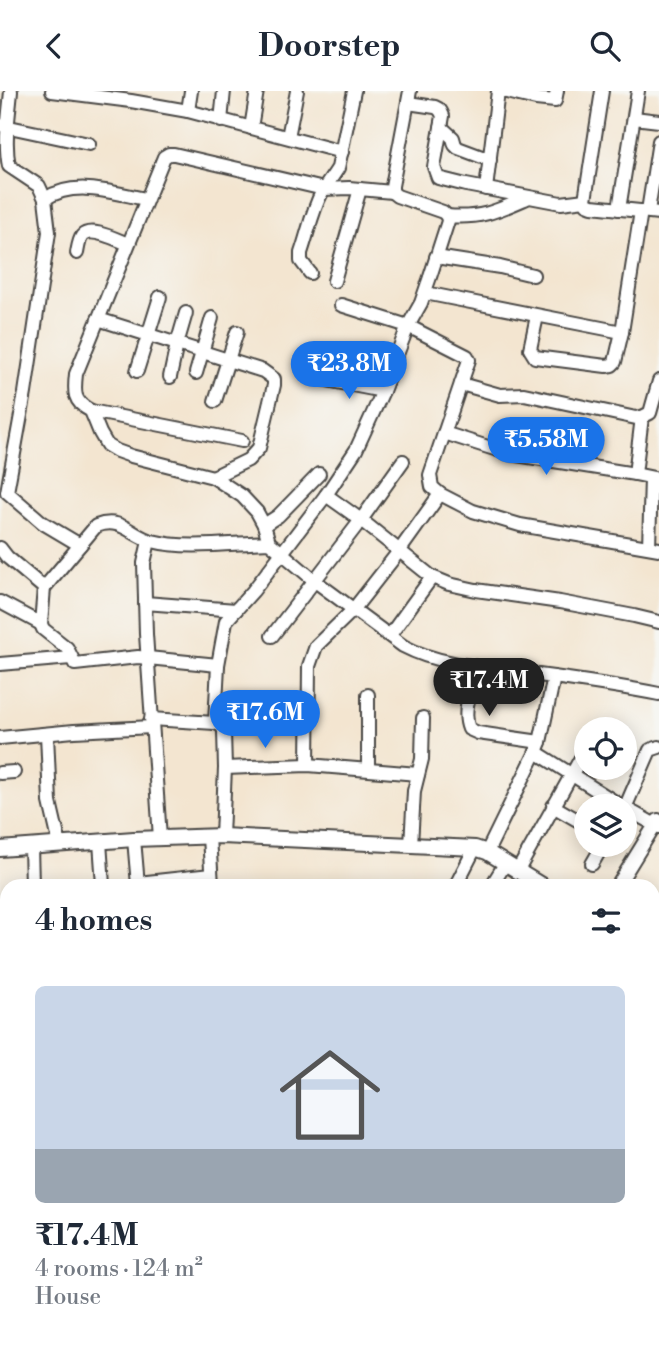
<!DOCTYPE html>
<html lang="en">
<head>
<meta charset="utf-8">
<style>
  :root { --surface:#fff; --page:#f2f2f3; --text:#1f2937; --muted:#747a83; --accent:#1a73e8 }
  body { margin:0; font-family:"Libre Bodoni",serif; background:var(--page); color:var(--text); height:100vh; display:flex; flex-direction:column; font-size:26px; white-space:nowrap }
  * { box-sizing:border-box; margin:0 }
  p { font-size:23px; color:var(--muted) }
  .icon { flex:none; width:38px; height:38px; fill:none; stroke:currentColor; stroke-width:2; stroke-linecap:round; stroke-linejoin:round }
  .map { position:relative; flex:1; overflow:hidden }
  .drawer { position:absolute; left:0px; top:788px; width:660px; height:471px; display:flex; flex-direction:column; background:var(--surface); border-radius:21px 21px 0 0; box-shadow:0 4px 18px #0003 }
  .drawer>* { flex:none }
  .controls { position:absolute; left:574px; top:626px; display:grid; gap:14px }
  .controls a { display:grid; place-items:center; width:63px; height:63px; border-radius:50%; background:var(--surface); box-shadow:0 4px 18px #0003; font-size:35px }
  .price { position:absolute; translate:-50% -60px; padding:0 16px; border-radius:24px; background:var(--accent); color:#fff; font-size:23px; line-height:46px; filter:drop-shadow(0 2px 4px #0008) }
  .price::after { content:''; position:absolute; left:50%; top:42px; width:21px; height:16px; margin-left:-10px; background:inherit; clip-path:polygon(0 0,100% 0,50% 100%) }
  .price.active { background:#222; color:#fff }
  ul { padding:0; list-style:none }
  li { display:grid; align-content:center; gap:14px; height:371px; padding:0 35px }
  li span { display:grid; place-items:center; height:217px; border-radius:10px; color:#555 }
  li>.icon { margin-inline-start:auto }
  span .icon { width:126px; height:126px; fill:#fffc; stroke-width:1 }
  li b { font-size:30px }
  h2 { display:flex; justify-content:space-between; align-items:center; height:84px; padding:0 35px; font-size:30px }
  header { display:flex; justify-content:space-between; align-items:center; height:91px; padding:0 35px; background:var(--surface); font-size:32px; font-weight:700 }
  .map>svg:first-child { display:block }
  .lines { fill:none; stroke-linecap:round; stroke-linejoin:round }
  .minor-casing { stroke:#494744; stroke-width:16 }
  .tertiary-casing { stroke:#494744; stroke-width:18 }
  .minor { stroke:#fff; stroke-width:12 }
  .tertiary { stroke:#fff; stroke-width:14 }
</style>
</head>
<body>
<header><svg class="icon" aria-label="back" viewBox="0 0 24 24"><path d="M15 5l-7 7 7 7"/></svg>Doorstep<svg class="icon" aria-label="search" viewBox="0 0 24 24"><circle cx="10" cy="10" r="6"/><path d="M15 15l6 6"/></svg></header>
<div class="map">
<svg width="659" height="1257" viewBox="0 0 659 1257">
  <rect width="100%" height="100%" fill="#f6f6f2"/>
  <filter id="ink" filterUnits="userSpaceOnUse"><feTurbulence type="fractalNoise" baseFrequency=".0143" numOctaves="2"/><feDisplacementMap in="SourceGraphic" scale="14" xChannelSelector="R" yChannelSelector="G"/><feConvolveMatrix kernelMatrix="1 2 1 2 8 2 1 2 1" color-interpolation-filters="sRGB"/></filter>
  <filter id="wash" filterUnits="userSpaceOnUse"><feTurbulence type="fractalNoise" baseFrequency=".00686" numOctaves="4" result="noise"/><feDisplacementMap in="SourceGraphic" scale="28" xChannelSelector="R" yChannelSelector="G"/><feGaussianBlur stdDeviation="1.57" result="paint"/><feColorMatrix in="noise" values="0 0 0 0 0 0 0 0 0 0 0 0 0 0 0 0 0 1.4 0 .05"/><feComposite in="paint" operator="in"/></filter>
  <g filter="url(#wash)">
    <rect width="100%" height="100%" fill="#f3e5d0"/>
  </g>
  <g filter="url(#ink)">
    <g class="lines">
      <defs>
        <g id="minor">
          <path d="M11,0C9,25 4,51 9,75L39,95L45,108L49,141L25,302L7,401L43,432L80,454"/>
          <path d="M52,0L131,10L188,20L342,61"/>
          <path d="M502,0L536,8L555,10L557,0"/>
          <path d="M602,0L585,109L587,113L592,115L659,122"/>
          <path d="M408,12L435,16C440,18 441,20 443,25L434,76L438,87L466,94L561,112L585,109"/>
          <path d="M188,20L191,0"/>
          <path d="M634,27L659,30"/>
          <path d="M221,30L224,0"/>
          <path d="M0,34L89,53"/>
          <path d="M441,36L453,47L455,54L458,57L490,69"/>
          <path d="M251,37L257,0"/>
          <path d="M288,46L297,0"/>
          <path d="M486,98L498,0"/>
          <path d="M45,108C75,88 113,102 146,108"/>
          <path d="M619,118L638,0"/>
          <path d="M648,120L659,50"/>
          <path d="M447,125C481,128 497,120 527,107"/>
          <path d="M77,162C78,157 79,149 82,145C91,135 117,149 128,153"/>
          <path d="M436,166L500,176L533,184"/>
          <path d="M310,182L301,170V162C308,142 312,120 322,101C327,93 333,85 338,77L354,0"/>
          <path d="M334,190L360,98"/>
          <path d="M425,202L622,241"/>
          <path d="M341,214L408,235L467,265L469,269L430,384L432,396L440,403L473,420L520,434L659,458"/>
          <path d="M537,225L530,258L535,266L606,275L612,274L615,271L622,241L641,120"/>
          <path d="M98,228L263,280L274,288V294L259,357L248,369L213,386"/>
          <path d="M137,280L160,206"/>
          <path d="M196,282L212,227"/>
          <path d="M170,286L177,253L186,222"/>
          <path d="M321,288L383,300"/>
          <path d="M461,293L500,304L524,303L636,327L642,326L650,322L659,290"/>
          <path d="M215,310L237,241"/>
          <path d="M91,320L242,350"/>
          <path d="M444,342L510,363L635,383L659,388"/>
          <path d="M635,383L642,326"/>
          <path d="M326,404L361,429L432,486L449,493L476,499L560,511L634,525L659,531"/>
          <path d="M264,434L278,425L319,383"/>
          <path d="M149,450L144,472L146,543L160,747"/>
          <path d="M269,451L264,434L257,421L242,405L213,386L131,365L117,360L107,354L100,342L91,320C73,311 74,301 76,283L164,66L169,63H174L324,98L349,97L392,101"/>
          <path d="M649,456L651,387"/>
          <path d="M0,457L7,466L44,497L41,533L43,538L67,557L75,573L138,566L218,574"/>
          <path d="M44,497L96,435C122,425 131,445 152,450C186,459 233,452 269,451L315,490L403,555C439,574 484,577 524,582C569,588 615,594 659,603"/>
          <path d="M0,511L41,533"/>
          <path d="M145,512L236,519"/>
          <path d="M390,544L432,486"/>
          <path d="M272,545L361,429L403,370"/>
          <path d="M0,573L71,567"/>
          <path d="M478,576C473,595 461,618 469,638L478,642L540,651"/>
          <path d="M368,604V678"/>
          <path d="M151,628L215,632L222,635L224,640L225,677L222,745"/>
          <path d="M215,632L218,574L226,530L253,500L326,404L356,359L383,300L408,235L421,212L430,186L448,130L447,125L443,121L397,105L392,101V95L410,0"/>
          <path d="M598,639H599"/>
          <path d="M47,643L50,711L60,754"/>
          <path d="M0,647L74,640L152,636"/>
          <path d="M659,656L650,659L625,717L659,736"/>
          <path d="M536,661L623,716"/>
          <path d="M308,674L309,575L316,555L353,519L400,459L440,403"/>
          <path d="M225,677L308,674L418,683"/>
          <path d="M0,682L14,681"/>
          <path d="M553,715L586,734"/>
          <path d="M209,746L212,794"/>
          <path d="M134,748L138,794"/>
          <path d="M100,751L103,794"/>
          <path d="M411,754L414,700L422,668L423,627"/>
          <path d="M31,756L32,794"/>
          <path d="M487,761L536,661L540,651L554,586"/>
          <path d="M592,773L603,754"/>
          <path d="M517,781L586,658"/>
          <path d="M138,792L211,784"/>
          <path d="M456,794L475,757"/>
          <path d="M492,794L505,773"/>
          <path d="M618,794L658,729"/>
          <path d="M653,811L659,815"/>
          <path d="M0,828L3,876"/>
          <path d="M0,918H7"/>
          <path d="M653,919L659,923"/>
          <path d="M0,962L7,958"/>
          <path d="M653,998L659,1001"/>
          <path d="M653,1033L659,1023"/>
          <path d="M653,1049L659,1053"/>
          <path d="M653,1133L659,1137"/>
          <path d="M7,1163L0,1189L2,1193L7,1196"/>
          <path d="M653,1225L659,1228"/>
          <path d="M0,1238L7,1240"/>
          <path d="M96,1251V1257"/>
          <path d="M237,1251L238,1257"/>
          <path d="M308,1251V1257"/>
          <path d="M421,1251L422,1257"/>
          <path d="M648,1251L657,1257"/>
          <path d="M192,1257V1251"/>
          <path d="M485,1257V1251"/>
          <path d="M533,1257V1251"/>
          <path d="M608,1257V1251"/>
        </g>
        <g id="tertiary">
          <path d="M0,758L134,748L222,745L475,757L487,761L541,794"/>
          <path d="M653,860L659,864"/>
        </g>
      </defs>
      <use href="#minor" class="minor-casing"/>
      <use href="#tertiary" class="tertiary-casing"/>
      <use href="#minor" class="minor"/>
      <use href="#tertiary" class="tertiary"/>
    </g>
  </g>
</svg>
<div class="controls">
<a><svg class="icon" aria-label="locate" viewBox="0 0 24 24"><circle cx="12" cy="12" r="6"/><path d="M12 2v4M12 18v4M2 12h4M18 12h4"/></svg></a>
<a><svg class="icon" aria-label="layers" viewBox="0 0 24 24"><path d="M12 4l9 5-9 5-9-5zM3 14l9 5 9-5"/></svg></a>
</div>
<b class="price" style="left:349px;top:310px">₹23.8M</b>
<b class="price" style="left:546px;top:386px">₹5.58M</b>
<b class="price active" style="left:489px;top:627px">₹17.4M</b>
<b class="price" style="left:265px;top:659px">₹17.6M</b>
<section class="drawer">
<h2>4 homes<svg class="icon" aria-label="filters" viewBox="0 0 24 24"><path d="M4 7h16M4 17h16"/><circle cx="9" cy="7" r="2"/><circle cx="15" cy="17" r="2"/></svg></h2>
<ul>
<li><span style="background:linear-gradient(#c9d6e8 75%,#9aa5b1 0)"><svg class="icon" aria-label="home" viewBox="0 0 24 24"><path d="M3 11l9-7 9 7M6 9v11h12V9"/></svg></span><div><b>₹17.4M</b><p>4 rooms · 124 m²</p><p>House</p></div></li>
</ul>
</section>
</div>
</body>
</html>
